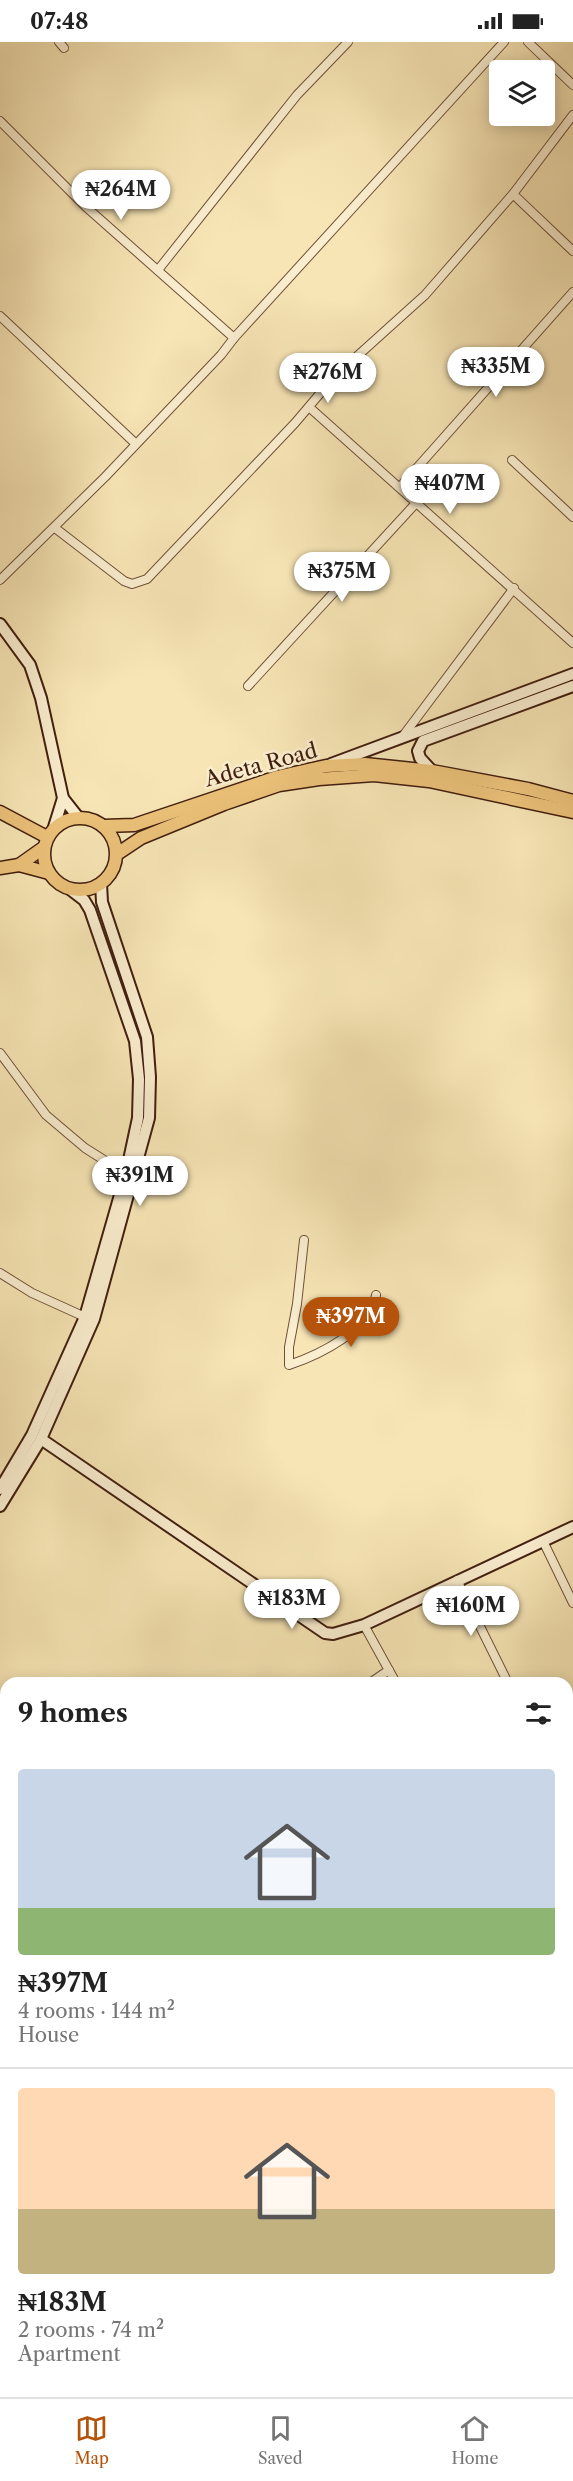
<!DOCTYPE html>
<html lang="en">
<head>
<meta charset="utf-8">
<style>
  :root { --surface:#fff; --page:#f2f2f2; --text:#222; --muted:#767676; --line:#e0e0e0; --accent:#b45309 }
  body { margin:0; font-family:"Libre Caslon Text",serif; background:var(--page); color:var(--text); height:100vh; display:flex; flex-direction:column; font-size:22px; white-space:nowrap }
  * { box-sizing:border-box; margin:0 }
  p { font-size:20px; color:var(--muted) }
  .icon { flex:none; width:33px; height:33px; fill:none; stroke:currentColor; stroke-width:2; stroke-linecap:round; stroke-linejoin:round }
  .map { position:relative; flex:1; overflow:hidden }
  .side { position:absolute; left:0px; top:1635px; width:573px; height:720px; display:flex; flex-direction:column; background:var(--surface); border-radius:18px 18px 0 0; box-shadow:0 3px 15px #0003 }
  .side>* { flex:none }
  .buttons { position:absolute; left:489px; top:18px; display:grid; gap:12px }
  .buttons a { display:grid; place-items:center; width:66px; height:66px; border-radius:6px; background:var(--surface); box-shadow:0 3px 15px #0003; font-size:30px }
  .price { position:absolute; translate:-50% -51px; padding:0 14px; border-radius:21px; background:#fff; color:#222; font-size:20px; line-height:39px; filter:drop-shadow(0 2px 3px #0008) }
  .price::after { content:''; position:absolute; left:50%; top:36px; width:18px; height:14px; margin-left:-9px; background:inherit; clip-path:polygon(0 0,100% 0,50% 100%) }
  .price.active { background:var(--accent); color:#fff }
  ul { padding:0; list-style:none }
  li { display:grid; align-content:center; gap:12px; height:318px; padding:0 18px }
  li+li { border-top:2px solid var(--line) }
  li span { display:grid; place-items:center; height:186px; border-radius:6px; color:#555 }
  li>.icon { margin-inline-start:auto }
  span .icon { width:108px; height:108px; fill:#fffc; stroke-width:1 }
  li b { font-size:26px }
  h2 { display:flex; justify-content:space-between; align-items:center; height:72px; padding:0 18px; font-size:26px }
  .status { display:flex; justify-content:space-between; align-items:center; height:42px; padding:0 30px; background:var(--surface); direction:ltr }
  .status svg { height:16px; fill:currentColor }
  .menu { display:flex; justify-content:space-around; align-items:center; height:84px; border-top:2px solid var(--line); background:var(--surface); font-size:16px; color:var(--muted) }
  .menu a { display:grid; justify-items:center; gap:3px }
  .menu .active { color:var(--accent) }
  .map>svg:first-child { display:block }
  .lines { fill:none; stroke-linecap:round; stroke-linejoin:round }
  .street-casing { stroke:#6e5038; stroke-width:10 }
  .secondary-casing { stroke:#411e0f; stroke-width:14 }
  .primary-casing { stroke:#411e0f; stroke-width:15 }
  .street { stroke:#faeecf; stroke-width:8 }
  .secondary { stroke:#faeecf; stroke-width:10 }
  .primary { stroke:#ecc27a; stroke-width:12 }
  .labels { text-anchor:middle; stroke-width:5; stroke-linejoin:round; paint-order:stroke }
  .street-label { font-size:21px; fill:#411e0f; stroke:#faeecf }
</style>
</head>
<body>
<div class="status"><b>07:48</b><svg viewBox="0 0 49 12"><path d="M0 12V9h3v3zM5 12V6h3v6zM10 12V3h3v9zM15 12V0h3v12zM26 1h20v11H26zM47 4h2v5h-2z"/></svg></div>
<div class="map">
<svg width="573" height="2355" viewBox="0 0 573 2355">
  <rect width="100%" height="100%" fill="#f7e5b5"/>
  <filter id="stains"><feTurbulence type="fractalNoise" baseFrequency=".00333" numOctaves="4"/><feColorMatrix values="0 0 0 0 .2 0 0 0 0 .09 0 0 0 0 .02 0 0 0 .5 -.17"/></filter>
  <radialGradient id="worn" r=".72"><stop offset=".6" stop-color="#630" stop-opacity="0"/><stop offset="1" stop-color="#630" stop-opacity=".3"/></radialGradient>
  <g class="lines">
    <defs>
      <g id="street">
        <path d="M59,0L64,6"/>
        <path d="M528,0L573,43"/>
        <path d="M0,79L85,164L234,296"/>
        <path d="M513,152L573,209"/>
        <path d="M158,228L297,53L348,0"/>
        <path d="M0,274L136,402"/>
        <path d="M309,365L573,601"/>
        <path d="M512,418L573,475"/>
        <path d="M400,445L573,250"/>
        <path d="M55,486L124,539L132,542L147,537L295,381L334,335L425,253L513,152L573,73"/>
        <path d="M0,538L105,435L221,313L234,296L504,0"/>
        <path d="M248,644L417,460"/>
        <path d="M403,694L514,546"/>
        <path d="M0,1011L46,1073L85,1106L126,1132"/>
        <path d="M304,1198L297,1262L289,1305V1323C319,1313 371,1288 376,1253"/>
        <path d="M0,1231L32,1251L85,1275"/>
        <path d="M543,1499L573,1561"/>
        <path d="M457,1538L508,1641"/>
        <path d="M364,1583L396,1641"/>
        <path d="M370,1641L389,1628"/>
        <path d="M567,1767L573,1778"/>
        <path d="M0,1768L6,1772"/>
        <path d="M0,2049L6,2056"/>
        <path d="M567,2137L573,2128"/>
        <path d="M567,2196L573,2199"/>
        <path d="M567,2325L573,2315"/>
        <path d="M241,2355L246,2349"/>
        <path d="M412,2355L416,2349"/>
        <path d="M549,2355L552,2349"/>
      </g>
      <g id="secondary">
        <path d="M0,582L30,623L41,656L63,756L78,775"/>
        <path d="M331,722L573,632"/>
        <path d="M432,729L420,716L418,709L423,699L573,644"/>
        <path d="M54,785L63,756"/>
        <path d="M41,1397L325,1591L333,1592L364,1583L573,1485"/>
        <path d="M0,1447L32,1393L85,1275L126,1132L138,1076L139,1037L135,999L90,868L84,858L71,848"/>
        <path d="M0,1464L41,1397L94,1277L149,1076L150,1035L147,995L102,860L101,842"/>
        <path d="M0,2311L6,2313"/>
        <path d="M100,2349L108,2355"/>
      </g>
      <g id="primary">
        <path d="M0,770L47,795"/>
        <circle cx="80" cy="812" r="36"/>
        <path d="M104,784L134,783L277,735L326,724L365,722L432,729L528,747L573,759"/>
        <path d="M117,812L141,796L224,762L279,743L319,737L374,733L429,739L573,770"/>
        <path d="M19,823L49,831"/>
        <path d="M0,826L19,823L43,806"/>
      </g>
    </defs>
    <use href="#street" class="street-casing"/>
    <use href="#secondary" class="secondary-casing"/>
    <use href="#primary" class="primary-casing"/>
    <use href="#street" class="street"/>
    <use href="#secondary" class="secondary"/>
    <use href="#primary" class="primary"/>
  </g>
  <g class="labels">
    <g class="street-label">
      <text transform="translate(261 723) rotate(-15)" y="7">Adeta Road</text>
    </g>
  </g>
  <rect width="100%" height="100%" filter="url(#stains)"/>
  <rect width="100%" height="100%" fill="url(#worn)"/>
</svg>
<div class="buttons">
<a><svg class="icon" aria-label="layers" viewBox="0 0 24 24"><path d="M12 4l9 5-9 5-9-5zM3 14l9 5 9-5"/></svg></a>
</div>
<b class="price" style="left:121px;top:179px">₦264M</b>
<b class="price" style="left:496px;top:356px">₦335M</b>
<b class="price" style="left:328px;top:362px">₦276M</b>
<b class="price" style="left:450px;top:473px">₦407M</b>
<b class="price" style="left:342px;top:561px">₦375M</b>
<b class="price" style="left:140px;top:1165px">₦391M</b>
<b class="price active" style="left:351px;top:1306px">₦397M</b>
<b class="price" style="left:292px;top:1588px">₦183M</b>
<b class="price" style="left:471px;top:1595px">₦160M</b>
<section class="side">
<h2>9 homes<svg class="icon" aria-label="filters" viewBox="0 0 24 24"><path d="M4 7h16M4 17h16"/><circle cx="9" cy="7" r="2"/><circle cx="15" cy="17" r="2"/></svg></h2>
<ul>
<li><span style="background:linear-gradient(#c9d6e8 75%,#8fb573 0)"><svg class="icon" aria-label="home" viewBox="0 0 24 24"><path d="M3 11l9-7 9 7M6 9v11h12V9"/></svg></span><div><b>₦397M</b><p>4 rooms · 144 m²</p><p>House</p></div></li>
<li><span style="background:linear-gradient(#ffd9b3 65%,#c2b280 0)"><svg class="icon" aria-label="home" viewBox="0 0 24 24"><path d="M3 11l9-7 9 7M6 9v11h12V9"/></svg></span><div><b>₦183M</b><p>2 rooms · 74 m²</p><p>Apartment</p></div></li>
</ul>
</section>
</div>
<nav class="menu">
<a class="active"><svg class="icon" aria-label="map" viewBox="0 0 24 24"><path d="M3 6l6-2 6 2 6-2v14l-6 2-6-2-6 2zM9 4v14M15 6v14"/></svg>Map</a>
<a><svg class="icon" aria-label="saved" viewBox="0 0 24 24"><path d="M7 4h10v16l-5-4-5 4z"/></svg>Saved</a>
<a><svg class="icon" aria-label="home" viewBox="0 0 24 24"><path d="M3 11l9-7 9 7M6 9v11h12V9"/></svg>Home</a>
</nav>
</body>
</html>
